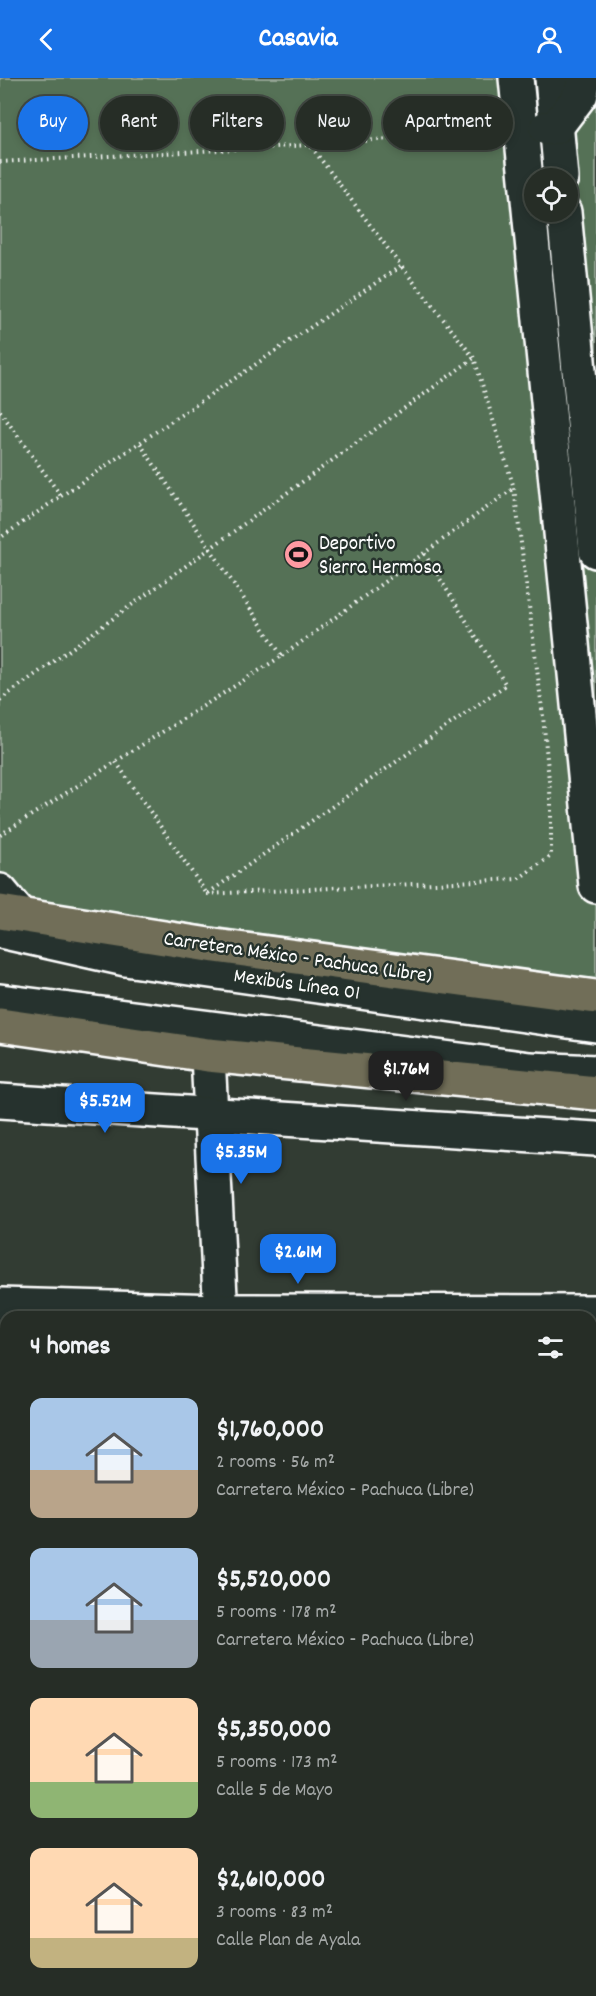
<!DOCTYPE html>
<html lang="en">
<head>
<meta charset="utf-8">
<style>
  :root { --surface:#262d26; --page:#2e352e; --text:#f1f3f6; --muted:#a4a8a7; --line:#424943; --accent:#1a73e8 }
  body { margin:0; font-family:Dekko,sans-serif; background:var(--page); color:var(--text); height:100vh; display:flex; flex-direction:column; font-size:22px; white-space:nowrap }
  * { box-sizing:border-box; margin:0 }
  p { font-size:20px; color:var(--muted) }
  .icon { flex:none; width:33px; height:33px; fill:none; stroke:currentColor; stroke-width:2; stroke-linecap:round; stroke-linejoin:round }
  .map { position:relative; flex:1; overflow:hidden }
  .drawer { position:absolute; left:0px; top:1233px; width:597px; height:686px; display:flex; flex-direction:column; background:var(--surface); border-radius:18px 18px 0 0; box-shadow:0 3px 9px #0003,0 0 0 2px var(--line) }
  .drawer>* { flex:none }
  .guide { position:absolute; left:18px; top:18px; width:561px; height:54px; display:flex; gap:12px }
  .fabs { position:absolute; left:524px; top:90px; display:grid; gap:12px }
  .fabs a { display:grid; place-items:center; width:54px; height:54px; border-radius:50%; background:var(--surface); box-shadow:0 3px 9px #0003,0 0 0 2px var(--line); font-size:30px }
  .price { position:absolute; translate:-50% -51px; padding:0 14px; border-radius:12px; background:var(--accent); color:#fff; font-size:20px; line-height:39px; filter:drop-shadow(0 2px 3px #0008) }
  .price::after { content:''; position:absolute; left:50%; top:36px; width:18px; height:14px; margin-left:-9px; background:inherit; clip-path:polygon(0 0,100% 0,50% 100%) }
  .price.active { background:#222; color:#fff }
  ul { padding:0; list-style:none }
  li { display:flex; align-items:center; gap:18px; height:150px; padding:0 30px }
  li span { display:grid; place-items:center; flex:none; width:168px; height:120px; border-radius:12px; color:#555 }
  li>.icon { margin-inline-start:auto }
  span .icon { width:72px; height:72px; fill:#fffc; stroke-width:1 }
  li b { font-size:26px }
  h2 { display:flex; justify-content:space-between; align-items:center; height:72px; padding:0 30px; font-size:26px }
  .pill { padding:0 21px; border-radius:27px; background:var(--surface); box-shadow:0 3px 9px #0003,0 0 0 2px var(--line); font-size:21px; line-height:54px }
  .pill.active { background:var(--accent); color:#fff }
  header { display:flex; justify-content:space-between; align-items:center; height:78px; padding:0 30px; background:var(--accent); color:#fff; font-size:27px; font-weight:700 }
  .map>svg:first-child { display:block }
  .green { fill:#557157; stroke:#aab8ab; stroke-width:1.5; fill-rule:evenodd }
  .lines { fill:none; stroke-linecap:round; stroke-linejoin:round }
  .minor-casing { stroke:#fff; stroke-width:38 }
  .major-casing { stroke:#fff; stroke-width:38 }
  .path { stroke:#fff; stroke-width:4; stroke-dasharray:1.5 4.5; stroke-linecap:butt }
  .minor { stroke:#26332d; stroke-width:33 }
  .major { stroke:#716e59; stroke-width:33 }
  .labels { text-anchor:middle; stroke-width:5; stroke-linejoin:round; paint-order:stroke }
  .poi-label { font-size:21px; fill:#fff; stroke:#26332d; text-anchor:start }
  .street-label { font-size:21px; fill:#fff; stroke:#26332d }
</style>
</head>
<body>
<header><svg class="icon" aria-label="back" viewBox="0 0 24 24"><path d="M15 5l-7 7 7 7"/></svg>Casavia<svg class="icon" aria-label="person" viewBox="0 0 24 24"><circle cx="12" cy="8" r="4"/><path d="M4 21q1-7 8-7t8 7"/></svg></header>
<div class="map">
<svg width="596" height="1918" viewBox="0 0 596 1918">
  <rect width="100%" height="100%" fill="#323c33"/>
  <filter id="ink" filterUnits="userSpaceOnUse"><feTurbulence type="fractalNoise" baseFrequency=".0167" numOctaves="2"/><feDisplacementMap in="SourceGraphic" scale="12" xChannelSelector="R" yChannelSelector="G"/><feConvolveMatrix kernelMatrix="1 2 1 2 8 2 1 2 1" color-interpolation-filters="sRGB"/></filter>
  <g filter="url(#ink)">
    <path class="green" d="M0,0H596V903L0,819ZM534,100H567V134H534Z"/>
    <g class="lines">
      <defs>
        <g id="minor">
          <path d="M516,0L596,808"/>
          <path d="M552,0L561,100"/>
          <path d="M546,50L556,49L581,16L584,0"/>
          <path d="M564,134L596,473"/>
          <path d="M0,813L20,837"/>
          <path d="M0,853L125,881L596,947"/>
          <path d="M0,923L530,991L596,994"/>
          <path d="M208,977L221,1239"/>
          <path d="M0,1023L596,1061"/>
          <path d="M0,1227L221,1233L596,1234"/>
          <path d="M0,1429H6"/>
          <path d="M591,1438H596"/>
          <path d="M0,1634H6"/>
          <path d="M591,1640H596"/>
          <path d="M0,1846H6"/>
          <path d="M591,1852H596"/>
          <path d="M240,1912V1918"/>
        </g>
        <g id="major">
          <path d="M0,834L215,868L596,919"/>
          <path d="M0,947L208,977L596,1015"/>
        </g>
      </defs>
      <use href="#minor" class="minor-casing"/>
      <use href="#major" class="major-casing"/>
      <g class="path">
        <path d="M0,84L310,67L493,53"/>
        <path d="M0,333L61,418L0,460"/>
        <path d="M61,418L401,188L310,67"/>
        <path d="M282,578L514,410"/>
        <path d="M0,622L474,280"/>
        <path d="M116,684L207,816L506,607L424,475"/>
        <path d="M0,757L282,578L139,364"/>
        <path d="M207,816L518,801L551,778V724L543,638L514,410L474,280L401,188"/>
      </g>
      <use href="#minor" class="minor"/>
      <use href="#major" class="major"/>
    </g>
  </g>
  <defs>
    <symbol id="stadium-disc" viewBox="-11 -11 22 22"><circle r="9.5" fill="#ff9aa2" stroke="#26332d"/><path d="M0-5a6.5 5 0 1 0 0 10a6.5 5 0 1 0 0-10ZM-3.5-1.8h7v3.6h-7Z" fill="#111"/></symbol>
  </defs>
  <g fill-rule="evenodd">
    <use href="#stadium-disc" x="282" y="460" width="33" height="33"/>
  </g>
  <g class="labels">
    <g class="poi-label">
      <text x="319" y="471">Deportivo<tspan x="319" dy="24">Sierra Hermosa</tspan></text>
    </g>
    <g class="street-label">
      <text transform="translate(298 878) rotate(8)" y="7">Carretera México - Pachuca (Libre)</text>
      <text transform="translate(297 905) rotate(8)" y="7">Mexibús Línea 01</text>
    </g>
  </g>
</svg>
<div class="fabs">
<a><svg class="icon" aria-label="locate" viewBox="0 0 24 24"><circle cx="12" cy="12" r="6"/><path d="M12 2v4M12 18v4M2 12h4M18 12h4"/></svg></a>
</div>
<b class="price active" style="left:406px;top:1024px">$1.76M</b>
<b class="price" style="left:105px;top:1056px">$5.52M</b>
<b class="price" style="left:241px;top:1107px">$5.35M</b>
<b class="price" style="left:298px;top:1207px">$2.61M</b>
<div class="guide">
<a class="pill active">Buy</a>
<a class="pill">Rent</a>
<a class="pill">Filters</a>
<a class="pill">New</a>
<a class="pill">Apartment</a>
</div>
<section class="drawer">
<h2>4 homes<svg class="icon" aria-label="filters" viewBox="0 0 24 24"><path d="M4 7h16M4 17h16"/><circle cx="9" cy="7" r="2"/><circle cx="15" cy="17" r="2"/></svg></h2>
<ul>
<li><span style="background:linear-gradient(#a9c7e8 60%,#b9a48a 0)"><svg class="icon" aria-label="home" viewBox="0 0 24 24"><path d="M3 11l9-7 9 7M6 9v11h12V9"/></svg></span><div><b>$1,760,000</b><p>2 rooms · 56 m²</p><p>Carretera México - Pachuca (Libre)</p></div></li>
<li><span style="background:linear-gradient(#a9c7e8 60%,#9aa5b1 0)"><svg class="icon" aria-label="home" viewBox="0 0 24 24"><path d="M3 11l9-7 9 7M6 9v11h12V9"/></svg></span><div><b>$5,520,000</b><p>5 rooms · 178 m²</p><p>Carretera México - Pachuca (Libre)</p></div></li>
<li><span style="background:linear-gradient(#ffd9b3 70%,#8fb573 0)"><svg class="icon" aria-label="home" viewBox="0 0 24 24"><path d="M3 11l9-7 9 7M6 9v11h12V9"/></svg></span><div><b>$5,350,000</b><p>5 rooms · 173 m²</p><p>Calle 5 de Mayo</p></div></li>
<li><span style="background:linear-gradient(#ffd9b3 75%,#c2b280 0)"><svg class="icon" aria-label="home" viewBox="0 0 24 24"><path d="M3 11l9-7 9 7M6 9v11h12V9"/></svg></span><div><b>$2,610,000</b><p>3 rooms · 83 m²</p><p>Calle Plan de Ayala</p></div></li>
</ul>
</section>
</div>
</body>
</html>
